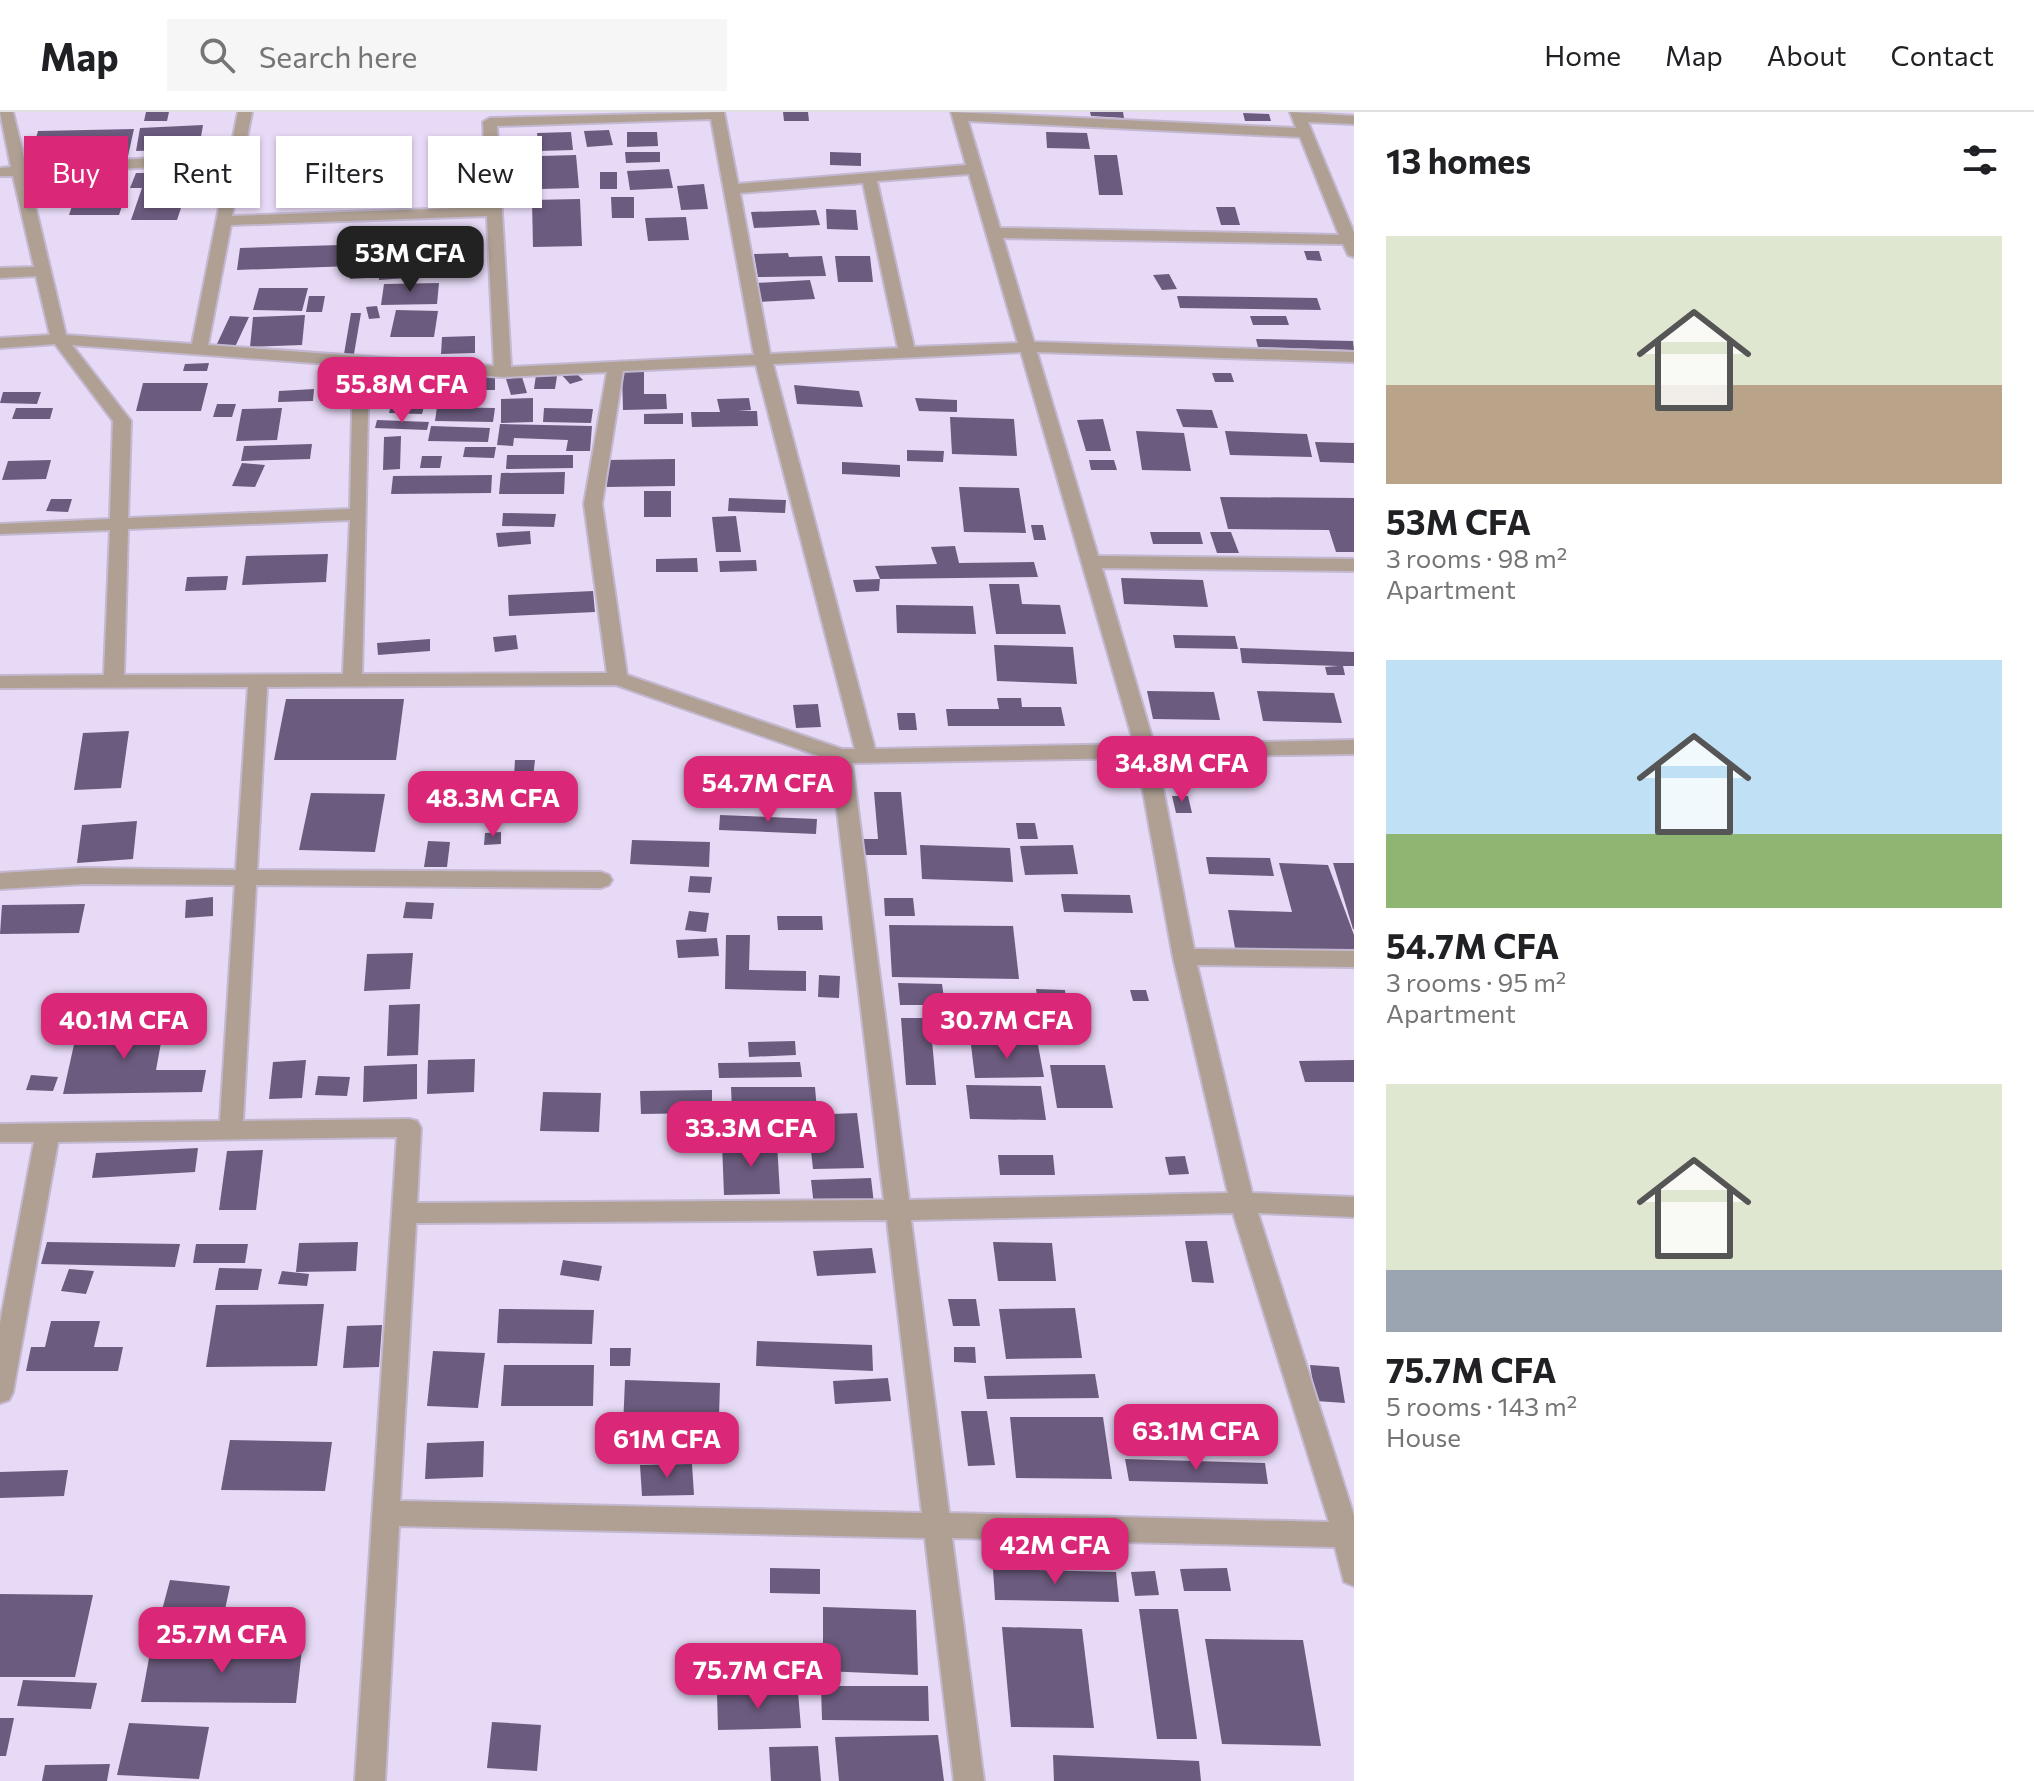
<!DOCTYPE html>
<html lang="en">
<head>
<meta charset="utf-8">
<style>
  :root { --surface:#fff; --page:#f6f6f6; --text:#202124; --muted:#757577; --line:#e0e0e0; --accent:#db2777 }
  body { margin:0; font-family:Commissioner,sans-serif; background:var(--page); color:var(--text); height:100vh; display:flex; flex-direction:column; font-size:30px; white-space:nowrap }
  * { box-sizing:border-box; margin:0 }
  p { font-size:26px; color:var(--muted) }
  .icon { flex:none; width:44px; height:44px; fill:none; stroke:currentColor; stroke-width:2; stroke-linecap:round; stroke-linejoin:round }
  .map { position:relative; flex:1; overflow:hidden }
  .details { display:flex; flex-direction:column; background:var(--surface); width:680px }
  .details>* { flex:none }
  .guide { position:absolute; left:24px; top:24px; width:760px; height:72px; display:flex; gap:16px }
  .price { position:absolute; translate:-50% -68px; padding:0 18px; border-radius:16px; background:var(--accent); color:#fff; font-size:26px; line-height:52px; filter:drop-shadow(0 2px 4px #0008) }
  .price::after { content:''; position:absolute; left:50%; top:48px; width:24px; height:18px; margin-left:-12px; background:inherit; clip-path:polygon(0 0,100% 0,50% 100%) }
  .price.selected { background:#222; color:#fff }
  ul { padding:0; list-style:none }
  li { display:grid; align-content:center; gap:16px; height:424px; padding:0 32px }
  li span { display:grid; place-items:center; height:248px; border-radius:0px; color:#555 }
  li>.icon { margin-inline-start:auto }
  span .icon { width:144px; height:144px; fill:#fffc; stroke-width:1 }
  li b { font-size:34px }
  h2 { display:flex; justify-content:space-between; align-items:center; height:96px; padding:0 32px; font-size:34px }
  .pill { padding:0 28px; border-radius:0px; background:var(--surface); box-shadow:0 2px 6px #0004; font-size:28px; line-height:72px }
  .pill.selected { background:var(--accent); color:#fff }
  header { display:flex; align-items:center; gap:48px; box-sizing:border-box; height:112px; padding:0 40px; background:var(--surface); border-bottom:2px solid var(--line) }
  header strong { font-size:38px }
  nav { display:flex; gap:44px; margin-inline-start:auto; font-size:28px }
  .search { width:560px; height:72px; background:var(--page); display:flex; align-items:center; gap:20px; box-sizing:border-box; padding:0 28px; border-radius:0px; color:var(--muted); font-size:30px }
  main { display:flex; flex:1; min-height:0 }
  .map>svg:first-child { display:block }
  .building { fill:#6b5b7e }
  .lines { fill:none; stroke-linecap:round; stroke-linejoin:round }
  .minor-casing { stroke:#c3b8d0; stroke-width:4 }
  .minor { fill:#afa093; fill-rule:evenodd }
</style>
</head>
<body>
<header>
<strong>Map</strong>
<div class="search"><svg class="icon" aria-label="search" viewBox="0 0 24 24"><circle cx="10" cy="10" r="6"/><path d="M15 15l6 6"/></svg>Search here</div>
<nav><a>Home</a><a>Map</a><a>About</a><a>Contact</a></nav>
</header>
<main>
<div class="map">
<svg width="1354" height="1669" viewBox="0 0 1354 1669">
  <rect width="100%" height="100%" fill="#e7daf6"/>
  <g class="building">
    <path d="M146,0H169L167,9H144Z"/>
    <path d="M783,0H808L809,9H784Z"/>
    <path d="M1090,0H1123L1124,6L1091,4Z"/>
    <path d="M1243,1L1269,2L1271,9H1245Z"/>
    <path d="M203,13L199,37L136,39L140,16Z"/>
    <path d="M134,17L128,44L30,47L38,19Z"/>
    <path d="M609,18L613,33L587,35L584,19Z"/>
    <path d="M571,20L573,38L539,39L537,21Z"/>
    <path d="M627,20H657L658,34L627,35Z"/>
    <path d="M1046,20L1087,21L1090,37L1047,36Z"/>
    <path d="M625,40H660V50L626,51Z"/>
    <path d="M830,40L861,41V54L830,53Z"/>
    <path d="M576,43L579,76L541,77L540,44Z"/>
    <path d="M1094,43H1117L1123,83H1099Z"/>
    <path d="M669,57L673,76L630,78L627,59Z"/>
    <rect x="600" y="60" width="17" height="17"/>
    <path d="M136,61H151L148,69H190L177,108H131L142,76H130Z"/>
    <path d="M704,72L708,97L681,98L677,74Z"/>
    <path d="M611,85H634V106H612Z"/>
    <path d="M580,87L582,134L533,135L532,88Z"/>
    <path d="M74,88H124L119,103H69Z"/>
    <path d="M1216,95H1235L1240,113H1221Z"/>
    <path d="M826,97L856,98L858,118L827,117Z"/>
    <path d="M816,98L820,113L754,116L751,100Z"/>
    <path d="M686,105L689,128L648,129L645,106Z"/>
    <path d="M410,131L409,152L237,158L240,136Z"/>
    <path d="M1304,139H1319L1322,149L1307,148Z"/>
    <path d="M788,141L789,145L822,144L826,164L758,165L754,142Z"/>
    <path d="M835,144H870L873,170H838Z"/>
    <path d="M367,158V166L350,167V159Z"/>
    <path d="M406,159L407,166L379,168V160Z"/>
    <path d="M1169,162L1177,177L1162,178L1153,163Z"/>
    <path d="M810,168L815,187L759,190L756,171Z"/>
    <path d="M439,171L437,192L381,193L384,172Z"/>
    <path d="M259,176H308L302,199L253,198Z"/>
    <path d="M309,184H325L322,200H306Z"/>
    <path d="M1177,184L1317,186L1321,198L1180,196Z"/>
    <path d="M377,194L380,206L369,207L366,195Z"/>
    <path d="M396,198L438,199L434,225H390Z"/>
    <path d="M351,201H361L354,242H344Z"/>
    <path d="M305,203L302,233L250,235L253,205Z"/>
    <path d="M230,204L249,205L235,235L216,234Z"/>
    <path d="M1250,204H1286L1289,213H1253Z"/>
    <path d="M475,224V241L441,242L442,225Z"/>
    <path d="M1256,227L1353,229L1354,238L1258,235Z"/>
    <path d="M209,251L207,259H183L185,252Z"/>
    <path d="M573,258L583,268L570,272L560,261Z"/>
    <path d="M644,259V282H666L667,297L623,298L622,260Z"/>
    <path d="M388,260H412L410,274H386Z"/>
    <path d="M1212,261H1231L1234,270H1215Z"/>
    <path d="M536,263L557,264L555,277H534Z"/>
    <path d="M421,264H495V278H419Z"/>
    <path d="M522,265L527,281L511,283L506,267Z"/>
    <path d="M143,271H208L201,299H136Z"/>
    <path d="M794,273L859,279L863,295L797,292Z"/>
    <path d="M314,277L313,289L278,290L279,279Z"/>
    <path d="M3,280H41L37,292L0,291Z"/>
    <path d="M394,283L427,284L422,302L389,301Z"/>
    <path d="M533,286V310L501,311V287Z"/>
    <path d="M749,286L751,298L738,299H757L758,314L692,315L691,300H720L717,287Z"/>
    <path d="M915,286L957,288V300L919,299Z"/>
    <path d="M217,292H236L232,305H213Z"/>
    <path d="M437,295L495,296L493,310L435,309Z"/>
    <path d="M16,296H53L50,307H12Z"/>
    <path d="M282,296L277,328L236,329L242,297Z"/>
    <path d="M544,296L593,297L591,311L543,310Z"/>
    <path d="M1176,297L1212,298L1218,316L1183,315Z"/>
    <path d="M683,301V312H644V302Z"/>
    <path d="M950,305L1014,307L1017,344L952,342Z"/>
    <path d="M1103,307L1111,339H1086L1077,308Z"/>
    <path d="M377,308L429,310L427,318L375,316Z"/>
    <path d="M500,312L592,314L590,339H566L568,328L514,326L513,334L497,333Z"/>
    <path d="M431,314L490,316L488,330L428,329Z"/>
    <path d="M1136,319L1184,321L1191,359L1142,358Z"/>
    <path d="M1225,319L1307,322L1312,345L1230,343Z"/>
    <path d="M401,324L400,357L383,358L384,325Z"/>
    <path d="M1315,330L1354,331V351L1320,350Z"/>
    <path d="M312,332L310,347L241,349L244,334Z"/>
    <path d="M465,335H496L494,346L463,345Z"/>
    <path d="M907,338L944,339L943,350L907,349Z"/>
    <path d="M507,343H573V356L506,357Z"/>
    <path d="M422,344H442L440,356H420Z"/>
    <path d="M675,347V374L607,375V348Z"/>
    <path d="M51,348L46,367L2,368L8,349Z"/>
    <path d="M1089,348H1114L1117,358H1091Z"/>
    <path d="M842,350L900,353V365L842,362Z"/>
    <path d="M242,351L265,353L255,375L232,374Z"/>
    <path d="M565,360L564,382H499L501,361Z"/>
    <path d="M492,363L491,381L391,382L393,364Z"/>
    <path d="M959,375L1019,376L1026,421L964,420Z"/>
    <rect x="644" y="379" width="27" height="26"/>
    <path d="M1220,385L1354,386V440H1336L1329,418L1228,417Z"/>
    <path d="M729,386L786,388L785,401L728,399Z"/>
    <path d="M51,387H72L68,400L46,399Z"/>
    <path d="M503,401L556,402L554,415L502,414Z"/>
    <path d="M736,404L741,440H716L712,405Z"/>
    <path d="M1031,413H1043L1046,428H1034Z"/>
    <path d="M530,419L531,432L498,435L496,421Z"/>
    <path d="M1150,420H1200L1203,432H1153Z"/>
    <path d="M1210,420H1231L1239,441H1217Z"/>
    <path d="M955,434L959,451L1034,450L1038,465L880,467L875,454L937,452L931,435Z"/>
    <path d="M328,442L326,470L242,473L246,444Z"/>
    <path d="M697,446L698,460H656V447Z"/>
    <path d="M756,448L757,459L720,460L719,449Z"/>
    <path d="M228,464L226,478L185,479L187,465Z"/>
    <path d="M1121,466L1203,468L1208,495L1124,492Z"/>
    <path d="M880,467L879,479L856,480L853,468Z"/>
    <path d="M989,472H1019L1022,492L1060,493L1066,522H996Z"/>
    <path d="M593,479L595,500L509,504L508,483Z"/>
    <path d="M896,493L973,494L976,522L897,521Z"/>
    <path d="M516,523L518,537L495,540L493,525Z"/>
    <path d="M1173,523L1235,524L1238,537L1175,536Z"/>
    <path d="M430,527V539L378,543L377,531Z"/>
    <path d="M994,533L1073,535L1077,572L997,569Z"/>
    <path d="M1240,536L1354,540V554H1343L1345,563H1327L1325,555L1339,554L1242,551Z"/>
    <path d="M1147,579L1214,580L1220,608L1153,607Z"/>
    <path d="M1257,579L1334,581L1342,611L1263,609Z"/>
    <path d="M997,586H1021L1022,595H1061L1065,614H948L946,597H999Z"/>
    <path d="M286,587H404L396,648H274Z"/>
    <path d="M818,592L821,615L796,616L793,593Z"/>
    <path d="M897,601H915L917,618H899Z"/>
    <path d="M129,619L121,676L74,678L83,621Z"/>
    <path d="M515,648H535L533,665H514Z"/>
    <path d="M441,670L499,671L496,700L437,699Z"/>
    <path d="M874,680H901L907,743H859L858,727H878Z"/>
    <path d="M311,681L385,682L375,740L299,738Z"/>
    <path d="M1172,684H1188L1192,701H1176Z"/>
    <path d="M720,703L817,707L816,722L719,718Z"/>
    <path d="M137,709L133,747L77,751L82,713Z"/>
    <path d="M1016,711H1035L1038,727H1018Z"/>
    <path d="M501,720V732L484,733L485,721Z"/>
    <path d="M632,728L710,730L709,755L630,752Z"/>
    <path d="M428,729L450,730L447,755H424Z"/>
    <path d="M920,733L1010,736L1013,770L922,767Z"/>
    <path d="M1073,733L1078,762L1025,763L1020,734Z"/>
    <path d="M1206,745L1270,746L1274,764L1209,762Z"/>
    <path d="M1279,751L1328,753L1354,823V840L1235,836L1228,798L1292,800Z"/>
    <path d="M1333,751H1354V817H1353Z"/>
    <path d="M690,764L712,765L710,781L688,780Z"/>
    <path d="M1061,782L1130,783L1133,801L1064,800Z"/>
    <path d="M213,785V804L185,806L186,788Z"/>
    <path d="M884,786H913L915,804H885Z"/>
    <path d="M406,790L434,791L432,807L403,806Z"/>
    <path d="M85,792L79,821L0,822L2,793Z"/>
    <path d="M689,799L709,801L706,820L685,818Z"/>
    <path d="M777,804H822L823,818H778Z"/>
    <path d="M889,813L1013,814L1019,867L892,865Z"/>
    <path d="M726,823H750L749,858L806,859V879L725,877Z"/>
    <path d="M717,826L719,844L678,846L676,828Z"/>
    <path d="M413,841L410,877L364,879L367,842Z"/>
    <path d="M819,863L840,864L839,886L818,885Z"/>
    <path d="M898,871L942,872L945,893H900Z"/>
    <path d="M1036,877L1065,878L1067,900L1039,899Z"/>
    <path d="M1130,878H1146L1149,889H1133Z"/>
    <path d="M420,892L418,943L387,944L389,893Z"/>
    <path d="M901,906H930L936,973H906Z"/>
    <path d="M165,909L156,958H206L202,980L63,982L79,910Z"/>
    <path d="M795,929L796,943L749,945L748,930Z"/>
    <path d="M971,933H1038L1044,965L975,966Z"/>
    <path d="M475,947L474,980L427,982L428,948Z"/>
    <path d="M306,948L302,986L269,987L273,950Z"/>
    <path d="M1354,948V970H1305L1299,949Z"/>
    <path d="M800,950L802,965L719,966L718,951Z"/>
    <path d="M417,952V987L363,990L364,954Z"/>
    <path d="M1050,953H1105L1113,996H1057Z"/>
    <path d="M31,963L58,965L53,979L26,978Z"/>
    <path d="M318,964L350,965L347,984L315,983Z"/>
    <path d="M966,973L1041,974L1046,1008L970,1007Z"/>
    <path d="M731,975H815L817,999H732Z"/>
    <path d="M712,978V1001L641,1002L640,979Z"/>
    <path d="M543,980L601,981L599,1020L540,1019Z"/>
    <path d="M857,1001L864,1056L813,1057L807,1003Z"/>
    <path d="M722,1031H777L780,1082L724,1083Z"/>
    <path d="M198,1036L195,1060L92,1066L96,1041Z"/>
    <path d="M263,1038L256,1098H219L227,1039Z"/>
    <path d="M998,1043H1053L1055,1063H1000Z"/>
    <path d="M1185,1044L1189,1062L1169,1063L1165,1045Z"/>
    <path d="M871,1066L874,1092L814,1094L811,1068Z"/>
    <path d="M1185,1129H1207L1214,1171L1192,1170Z"/>
    <path d="M47,1130L180,1132L175,1155L41,1152Z"/>
    <path d="M358,1130L356,1159L296,1160L299,1131Z"/>
    <path d="M993,1130L1052,1131L1056,1169H998Z"/>
    <path d="M196,1132H248L245,1151H193Z"/>
    <path d="M872,1136L876,1161L817,1164L813,1139Z"/>
    <path d="M563,1148L602,1154L599,1169L560,1163Z"/>
    <path d="M219,1156L262,1157L258,1178H215Z"/>
    <path d="M69,1157L94,1159L86,1182L61,1179Z"/>
    <path d="M282,1159L309,1162L307,1174L278,1172Z"/>
    <path d="M948,1187H976L980,1214H953Z"/>
    <path d="M324,1192L317,1254L206,1255L216,1193Z"/>
    <path d="M1075,1196L1082,1246L1006,1247L999,1197Z"/>
    <path d="M499,1197L594,1198L592,1232L497,1231Z"/>
    <path d="M51,1209H100L94,1235H123L118,1259H26L31,1235H45Z"/>
    <path d="M382,1213L379,1255L343,1256L347,1214Z"/>
    <path d="M757,1229L872,1233L873,1259L756,1254Z"/>
    <path d="M954,1235H975L976,1251L954,1250Z"/>
    <path d="M610,1236H631L630,1254H610Z"/>
    <path d="M433,1239L485,1241L478,1296L427,1294Z"/>
    <path d="M504,1253H594L593,1294H501Z"/>
    <path d="M1310,1253L1339,1255L1345,1291L1316,1289Z"/>
    <path d="M1095,1262L1099,1286L987,1287L984,1264Z"/>
    <path d="M888,1266L891,1289L835,1292L833,1269Z"/>
    <path d="M625,1268L720,1271L718,1340L622,1338Z"/>
    <path d="M961,1299H987L995,1353L968,1354Z"/>
    <path d="M1010,1305H1103L1112,1367L1016,1366Z"/>
    <path d="M230,1328L332,1330L325,1379L221,1378Z"/>
    <path d="M484,1329L483,1365L425,1367L427,1331Z"/>
    <path d="M1125,1347L1265,1351L1268,1372L1129,1369Z"/>
    <path d="M692,1352L694,1383L642,1384L640,1353Z"/>
    <path d="M68,1358L64,1384L0,1386V1360Z"/>
    <path d="M770,1456L820,1457V1482L770,1481Z"/>
    <path d="M1227,1456L1231,1479H1184L1180,1457Z"/>
    <path d="M993,1457L1116,1460L1119,1490L995,1488Z"/>
    <path d="M1155,1459L1159,1483L1135,1484L1131,1460Z"/>
    <path d="M170,1468L230,1474L220,1521L157,1517Z"/>
    <path d="M0,1482L93,1483L75,1565H0Z"/>
    <path d="M823,1495L916,1498L918,1563L823,1559Z"/>
    <path d="M1139,1497H1178L1197,1627H1157Z"/>
    <path d="M1002,1515L1082,1517L1094,1616L1011,1615Z"/>
    <path d="M1205,1527L1303,1528L1321,1634L1222,1632Z"/>
    <path d="M151,1535L302,1537L296,1591L141,1590Z"/>
    <path d="M23,1568L97,1571L91,1597L17,1594Z"/>
    <path d="M821,1574H928L929,1609L822,1608Z"/>
    <path d="M798,1580L801,1616L718,1618L717,1581Z"/>
    <path d="M0,1606H14L6,1644H0Z"/>
    <path d="M492,1610L541,1613L537,1659L487,1656Z"/>
    <path d="M129,1611L209,1615L199,1667L117,1663Z"/>
    <path d="M938,1623L944,1669H839L835,1625Z"/>
    <path d="M818,1634L821,1669H771L769,1635Z"/>
    <path d="M1053,1643L1199,1649L1201,1669H1054Z"/>
    <path d="M110,1652L107,1669H42L45,1653Z"/>
  </g>
  <g class="lines">
    <defs>
      <path id="minor" d="M0,0H13L26,54L230,41L238,0H252L232,104L487,95L483,10L490,6L724,0L738,72L966,53L951,0L1296,16L1290,0L1354,4V12L1308,10L1354,121V145L1348,143L1343,132L1003,126L1034,230L1354,240V250L1037,240L1098,444L1354,447V459L1102,456L1154,632L1354,628V642L1157,645L1194,837L1354,839V855L1197,853L1252,1081L1354,1085V1105L1258,1101L1354,1404V1474L1344,1470L1335,1435L952,1426L984,1669H954L925,1426L399,1414L385,1669H355L397,1025L58,1030L13,1280L9,1288L0,1291V1211L34,1030H0V1012L220,1009L235,773L83,772L0,777V761L83,756L236,758L248,575L0,576V564L104,563L110,418L0,422V412L110,407L113,309L55,232L0,236V226L50,223L36,164L0,166V156L34,155L13,64H0V56L11,55ZM711,7L754,243L511,255L497,14ZM968,9L1300,25L1339,123L1000,116ZM228,50L192,232L66,223L28,63ZM969,62L1018,231L914,235L877,69ZM863,71L898,236L770,242L740,81ZM487,104L494,254L208,233L231,113ZM72,233L353,254L350,397L128,406L131,309ZM1021,240L1134,632L875,637L773,252ZM756,253L855,637H842L627,563L602,392L623,259ZM369,255L503,265L607,260L584,392L607,561L362,562ZM350,408L343,562L124,563L128,417ZM616,573L831,648L884,1088L417,1091L421,1016L417,1009L409,1007L243,1009L256,773L601,776L609,773L612,768L609,763L601,760L257,758L267,575ZM1137,646L1173,845L1228,1081L909,1088L852,651ZM1233,1101L1329,1410L949,1401L911,1108ZM887,1108L922,1401L400,1389L416,1111Z"/>
    </defs>
    <use href="#minor" class="minor-casing"/>
    <use href="#minor" class="minor"/>
  </g>
</svg>
<b class="price selected" style="left:410px;top:182px">53M CFA</b>
<b class="price" style="left:402px;top:313px">55.8M CFA</b>
<b class="price" style="left:1182px;top:692px">34.8M CFA</b>
<b class="price" style="left:768px;top:712px">54.7M CFA</b>
<b class="price" style="left:493px;top:727px">48.3M CFA</b>
<b class="price" style="left:124px;top:949px">40.1M CFA</b>
<b class="price" style="left:1007px;top:949px">30.7M CFA</b>
<b class="price" style="left:751px;top:1057px">33.3M CFA</b>
<b class="price" style="left:1196px;top:1360px">63.1M CFA</b>
<b class="price" style="left:667px;top:1368px">61M CFA</b>
<b class="price" style="left:1055px;top:1474px">42M CFA</b>
<b class="price" style="left:222px;top:1563px">25.7M CFA</b>
<b class="price" style="left:758px;top:1599px">75.7M CFA</b>
<div class="guide">
<a class="pill selected">Buy</a>
<a class="pill">Rent</a>
<a class="pill">Filters</a>
<a class="pill">New</a>
</div>
</div>
<section class="details">
<h2>13 homes<svg class="icon" aria-label="filters" viewBox="0 0 24 24"><path d="M4 7h16M4 17h16"/><circle cx="9" cy="7" r="2"/><circle cx="15" cy="17" r="2"/></svg></h2>
<ul>
<li><span style="background:linear-gradient(#dfe7d0 60%,#b9a48a 0)"><svg class="icon" aria-label="home" viewBox="0 0 24 24"><path d="M3 11l9-7 9 7M6 9v11h12V9"/></svg></span><div><b>53M CFA</b><p>3 rooms · 98 m²</p><p>Apartment</p></div></li>
<li><span style="background:linear-gradient(#bfe0f5 70%,#8fb573 0)"><svg class="icon" aria-label="home" viewBox="0 0 24 24"><path d="M3 11l9-7 9 7M6 9v11h12V9"/></svg></span><div><b>54.7M CFA</b><p>3 rooms · 95 m²</p><p>Apartment</p></div></li>
<li><span style="background:linear-gradient(#dfe7d0 75%,#9aa5b1 0)"><svg class="icon" aria-label="home" viewBox="0 0 24 24"><path d="M3 11l9-7 9 7M6 9v11h12V9"/></svg></span><div><b>75.7M CFA</b><p>5 rooms · 143 m²</p><p>House</p></div></li>
</ul>
</section>
</main>
</body>
</html>
